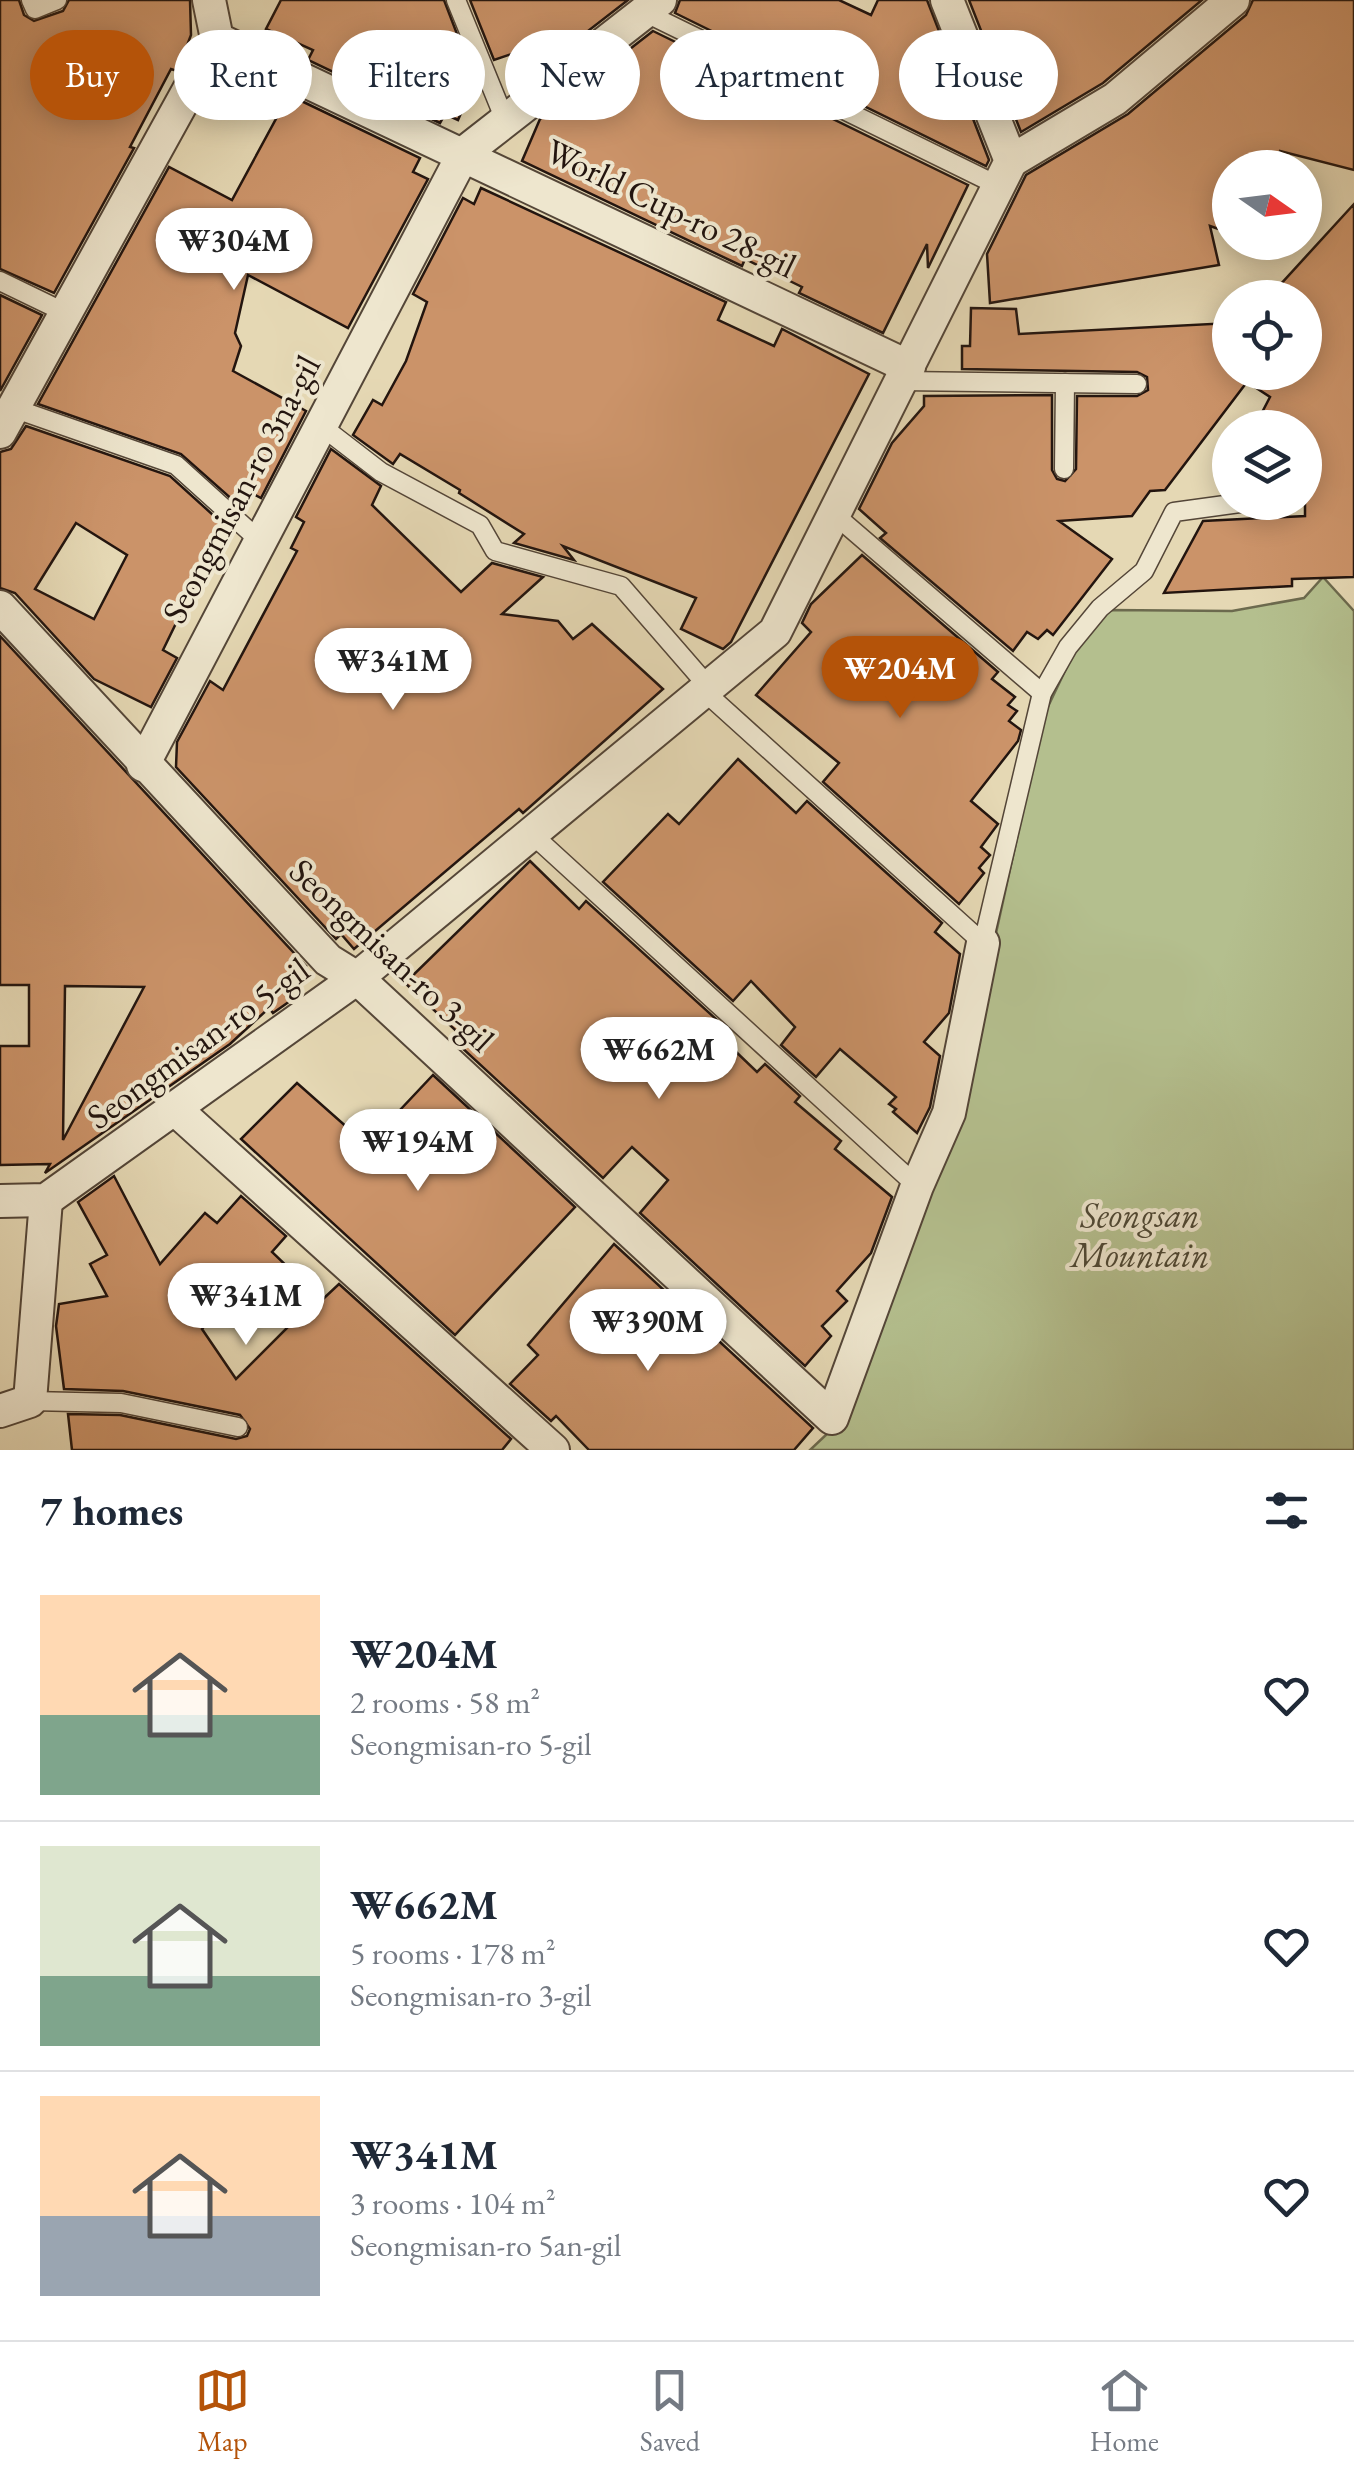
<!DOCTYPE html>
<html lang="en">
<head>
<meta charset="utf-8">
<style>
  :root { --surface:#fff; --page:#f2f2f3; --text:#1f2937; --muted:#747a83; --line:#e0e1e3; --accent:#b45309 }
  body { margin:0; font-family:"EB Garamond",serif; background:var(--page); color:var(--text); height:100vh; display:flex; flex-direction:column; font-size:38px; white-space:nowrap }
  * { box-sizing:border-box; margin:0 }
  p { font-size:32px; color:var(--muted) }
  .icon { flex:none; width:55px; height:55px; fill:none; stroke:currentColor; stroke-width:2; stroke-linecap:round; stroke-linejoin:round }
  .map { position:relative; height:1450px; overflow:hidden }
  .details { display:flex; flex-direction:column; background:var(--surface); flex:1 }
  .details>* { flex:none }
  .guide { position:absolute; left:30px; top:30px; width:1295px; height:90px; display:flex; gap:20px }
  .needle { width:65px; rotate:104deg }
  .buttons { position:absolute; left:1212px; top:150px; display:grid; gap:20px }
  .buttons a { display:grid; place-items:center; width:110px; height:110px; border-radius:50%; background:var(--surface); box-shadow:0 5px 25px #0003; font-size:50px }
  .price { position:absolute; translate:-50% -85px; padding:0 22px; border-radius:35px; background:#fff; color:#222; font-size:32px; line-height:65px; filter:drop-shadow(0 2px 5px #0008) }
  .price::after { content:''; position:absolute; left:50%; top:60px; width:30px; height:22px; margin-left:-15px; background:inherit; clip-path:polygon(0 0,100% 0,50% 100%) }
  .price.current { background:var(--accent); color:#fff }
  ul { padding:0; list-style:none }
  li { display:flex; align-items:center; gap:30px; height:250px; padding:0 40px }
  li+li { border-top:2px solid var(--line) }
  li span { display:grid; place-items:center; flex:none; width:280px; height:200px; border-radius:0px; color:#555 }
  li>.icon { margin-inline-start:auto }
  span .icon { width:120px; height:120px; fill:#fffc; stroke-width:1 }
  li b { font-size:42px }
  h2 { display:flex; justify-content:space-between; align-items:center; height:120px; padding:0 40px; font-size:42px }
  .pill { padding:0 35px; border-radius:45px; background:var(--surface); box-shadow:0 5px 25px #0003; font-size:35px; line-height:90px }
  .pill.current { background:var(--accent); color:#fff }
  .tab-bar { display:flex; justify-content:space-around; align-items:center; height:140px; border-top:2px solid var(--line); background:var(--surface); font-size:28px; color:var(--muted) }
  .tab-bar a { display:grid; justify-items:center; gap:5px }
  .tab-bar .current { color:var(--accent) }
  .map>svg:first-child { display:block }
  .green { fill:#b4bf8e; stroke:#6c6a4e; stroke-width:2.5 }
  .building { fill:#cb9369; stroke:#23150f; stroke-width:2.5; fill-rule:evenodd }
  .lines { fill:none; stroke-linecap:round; stroke-linejoin:round }
  .service-casing { stroke:#544638; stroke-width:21 }
  .minor-casing { stroke:#544638; stroke-width:36 }
  .service { stroke:#eee6ce; stroke-width:18 }
  .minor { stroke:#eee6ce; stroke-width:32 }
  .labels { text-anchor:middle; stroke-width:8; stroke-linejoin:round; paint-order:stroke }
  .street-label { font-size:35px; fill:#23150f; stroke:#eee6ce }
  .park-label { font-size:35px; font-style:italic; fill:#4e4835; stroke:#eee6ce }
</style>
</head>
<body>
<div class="map">
<svg width="1354" height="1450" viewBox="0 0 1354 1450">
  <rect width="100%" height="100%" fill="#e5d8b4"/>
  <filter id="stains"><feTurbulence type="fractalNoise" baseFrequency=".002" numOctaves="4"/><feColorMatrix values="0 0 0 0 .2 0 0 0 0 .09 0 0 0 0 .02 0 0 0 .5 -.17"/></filter>
  <radialGradient id="worn" r=".72"><stop offset=".6" stop-color="#630" stop-opacity="0"/><stop offset="1" stop-color="#630" stop-opacity=".3"/></radialGradient>
  <path class="green" d="M1323,577L1354,611V1450H810L828,1433L987,974L1044,715L1075,650L1109,610L1232,611L1304,598Z"/>
  <g class="building">
    <path d="M0,0H19L24,15L34,21L63,11L69,0H190L191,35L180,64L177,71L171,69L130,147L134,148L54,293L0,269Z"/>
    <path d="M281,0H444L475,81L458,120L445,114L440,123L308,60L313,50L266,29Z"/>
    <path d="M470,0H628L579,38L531,55L529,48L494,60Z"/>
    <path d="M680,0H839L871,15L878,0H927L989,160L986,166L675,13Z"/>
    <path d="M969,0H1202L1103,83L1021,132Z"/>
    <path d="M1253,0H1354V170L1280,151L1275,168H1230V233L1210,226L1219,265L990,303L987,254L1026,175L1128,114L1246,15Z"/>
    <path d="M653,31L968,185L928,268L927,244L883,333L799,293L802,287L745,259L742,266L522,161L540,119Z"/>
    <path d="M289,95L420,158L413,172L428,179L348,328L248,275L235,333L241,346L233,371L306,411L261,498L242,488L235,502L181,454L38,404L169,167L232,200Z"/>
    <path d="M481,188L726,302L718,320L774,346L782,329L869,374L731,642L723,649L681,629L696,598L563,546L574,560L514,543L524,534L459,493L460,490L400,454L393,464L353,435L373,400L382,405L406,361L427,302L413,294L463,198L474,204Z"/>
    <path d="M1354,204V577L1292,579V586L1164,593L1203,521L1305,516V428H1254L1270,397L1247,382L1165,490L1150,491L1132,516L1059,521L1112,559L1053,635L1047,630L1038,639L1027,632L1013,651L880,538L886,533L859,509L892,443L924,406V396L1052,395V470L1057,479L1065,481L1076,469L1077,396H1137L1148,390L1147,377L1137,372L962,369V346H970L971,308L1016,309L1019,334L1230,323V372H1305V298H1268Z"/>
    <path d="M0,295L42,315L0,391Z"/>
    <path d="M26,426L170,476L224,525L163,650L177,658L151,707L94,679L15,593L0,588V452L11,449ZM76,523L127,555L94,619L35,589Z"/>
    <path d="M331,449L381,486L372,505L461,592L492,563L543,577L502,614L558,621L573,639L592,624L663,689L523,813L519,809L354,949L341,934L336,939L176,767L177,742L210,681L223,690L297,551L291,548L304,522L296,517Z"/>
    <path d="M862,555L998,672L992,679L1015,697L1008,705L1017,711L1009,721L1021,730L1018,741L971,801L998,824L981,847L990,855L979,868L984,873L959,904L823,782L839,763L756,695L811,632L802,623L811,604Z"/>
    <path d="M0,636L306,966L291,980L300,994L273,1013L269,1008L230,1044L45,1173L50,1164L0,1165V1046H29V985H0ZM65,986L144,987L63,1140Z"/>
    <path d="M738,759L796,813L807,801L942,923L935,932L960,954L949,1013L924,1042L940,1056L930,1107L917,1133L893,1112L896,1109L889,1104L896,1097L840,1049L816,1077L781,1045L795,1027L751,981L733,1001L603,882L668,814L679,824Z"/>
    <path d="M530,861L579,909L586,901L717,1020L710,1027L757,1072L765,1064L800,1096L795,1102L841,1141L835,1149L892,1197L871,1253L837,1291L847,1301L822,1326L831,1336L805,1366L640,1213L668,1180L632,1147L603,1178L460,1046L466,1040L405,983Z"/>
    <path d="M433,1075L575,1207L455,1335L241,1139L297,1083L367,1145Z"/>
    <path d="M114,1176L160,1264L205,1213L217,1223L241,1196L286,1236L272,1252L322,1300L339,1284L511,1439L502,1450H72L68,1414L120,1415L236,1439L247,1436L250,1429L240,1415L123,1391L64,1389L56,1326L59,1304L107,1296L90,1264L107,1255L78,1202ZM245,1282L289,1326L236,1379L202,1329Z"/>
    <path d="M614,1244L813,1428L794,1450H589L556,1416L551,1421L510,1384L538,1355L528,1345Z"/>
  </g>
  <g class="lines">
    <defs>
      <g id="service">
        <path d="M31,0L35,9L57,0"/>
        <path d="M456,0L505,120"/>
        <path d="M644,12L999,186"/>
        <path d="M0,281L66,313"/>
        <path d="M902,381L1137,384"/>
        <path d="M13,408L176,465L259,540"/>
        <path d="M320,425L381,472L480,525L495,551L621,586L700,677L705,692L983,943L1042,693L1068,647L1100,608L1144,571L1174,512L1247,502"/>
        <path d="M1064,469L1065,383"/>
        <path d="M835,515L1042,693"/>
        <path d="M534,836L917,1186"/>
        <path d="M30,1401L121,1403L238,1427"/>
      </g>
      <g id="minor">
        <path d="M209,0L217,39L909,367"/>
        <path d="M1011,161L1115,99L1233,0"/>
        <path d="M0,432L217,39"/>
        <path d="M0,607L328,960L357,978L832,1418L917,1186L949,1113L983,943"/>
        <path d="M143,765L464,153L660,0"/>
        <path d="M175,1109L553,1450"/>
        <path d="M0,1201L46,1200L357,978L775,632L1011,161L947,0"/>
        <path d="M0,1411L30,1401L46,1200"/>
      </g>
    </defs>
    <use href="#service" class="service-casing"/>
    <use href="#minor" class="minor-casing"/>
    <use href="#service" class="service"/>
    <use href="#minor" class="minor"/>
  </g>
  <g class="labels">
    <g class="street-label">
      <text transform="translate(671 208) rotate(26)" y="12">World Cup-ro 28-gil</text>
      <text transform="translate(241 489) rotate(-62)" y="12">Seongmisan-ro 3na-gil</text>
      <text transform="translate(392 955) rotate(43)" y="12">Seongmisan-ro 3-gil</text>
      <text transform="translate(198 1043) rotate(-36)" y="12">Seongmisan-ro 5-gil</text>
    </g>
    <g class="park-label">
      <text x="1140" y="1227">Seongsan<tspan x="1140" dy="40">Mountain</tspan></text>
    </g>
  </g>
  <rect width="100%" height="100%" filter="url(#stains)"/>
  <rect width="100%" height="100%" fill="url(#worn)"/>
</svg>
<div class="buttons">
<a><svg class="needle" viewBox="-14 -14 28 28"><path d="M0-13l5 13h-10z" fill="#e53935"/><path d="M0 13l5-13h-10z" fill="#747a83"/></svg></a>
<a><svg class="icon" aria-label="locate" viewBox="0 0 24 24"><circle cx="12" cy="12" r="6"/><path d="M12 2v4M12 18v4M2 12h4M18 12h4"/></svg></a>
<a><svg class="icon" aria-label="layers" viewBox="0 0 24 24"><path d="M12 4l9 5-9 5-9-5zM3 14l9 5 9-5"/></svg></a>
</div>
<b class="price" style="left:234px;top:293px">₩304M</b>
<b class="price" style="left:393px;top:713px">₩341M</b>
<b class="price current" style="left:900px;top:721px">₩204M</b>
<b class="price" style="left:659px;top:1102px">₩662M</b>
<b class="price" style="left:418px;top:1194px">₩194M</b>
<b class="price" style="left:246px;top:1348px">₩341M</b>
<b class="price" style="left:648px;top:1374px">₩390M</b>
<div class="guide">
<a class="pill current">Buy</a>
<a class="pill">Rent</a>
<a class="pill">Filters</a>
<a class="pill">New</a>
<a class="pill">Apartment</a>
<a class="pill">House</a>
</div>
</div>
<section class="details">
<h2>7 homes<svg class="icon" aria-label="filters" viewBox="0 0 24 24"><path d="M4 7h16M4 17h16"/><circle cx="9" cy="7" r="2"/><circle cx="15" cy="17" r="2"/></svg></h2>
<ul>
<li><span style="background:linear-gradient(#ffd9b3 60%,#7fa58c 0)"><svg class="icon" aria-label="home" viewBox="0 0 24 24"><path d="M3 11l9-7 9 7M6 9v11h12V9"/></svg></span><div><b>₩204M</b><p>2 rooms · 58 m²</p><p>Seongmisan-ro 5-gil</p></div><svg class="icon" aria-label="heart" viewBox="0 0 24 24"><path d="M12 20l-8-8c-3-5 5-10 8-4 3-6 11-1 8 4z"/></svg></li>
<li><span style="background:linear-gradient(#dfe7d0 65%,#7fa58c 0)"><svg class="icon" aria-label="home" viewBox="0 0 24 24"><path d="M3 11l9-7 9 7M6 9v11h12V9"/></svg></span><div><b>₩662M</b><p>5 rooms · 178 m²</p><p>Seongmisan-ro 3-gil</p></div><svg class="icon" aria-label="heart" viewBox="0 0 24 24"><path d="M12 20l-8-8c-3-5 5-10 8-4 3-6 11-1 8 4z"/></svg></li>
<li><span style="background:linear-gradient(#ffd9b3 60%,#9aa5b1 0)"><svg class="icon" aria-label="home" viewBox="0 0 24 24"><path d="M3 11l9-7 9 7M6 9v11h12V9"/></svg></span><div><b>₩341M</b><p>3 rooms · 104 m²</p><p>Seongmisan-ro 5an-gil</p></div><svg class="icon" aria-label="heart" viewBox="0 0 24 24"><path d="M12 20l-8-8c-3-5 5-10 8-4 3-6 11-1 8 4z"/></svg></li>
</ul>
</section>
<nav class="tab-bar">
<a class="current"><svg class="icon" aria-label="map" viewBox="0 0 24 24"><path d="M3 6l6-2 6 2 6-2v14l-6 2-6-2-6 2zM9 4v14M15 6v14"/></svg>Map</a>
<a><svg class="icon" aria-label="saved" viewBox="0 0 24 24"><path d="M7 4h10v16l-5-4-5 4z"/></svg>Saved</a>
<a><svg class="icon" aria-label="home" viewBox="0 0 24 24"><path d="M3 11l9-7 9 7M6 9v11h12V9"/></svg>Home</a>
</nav>
</body>
</html>
